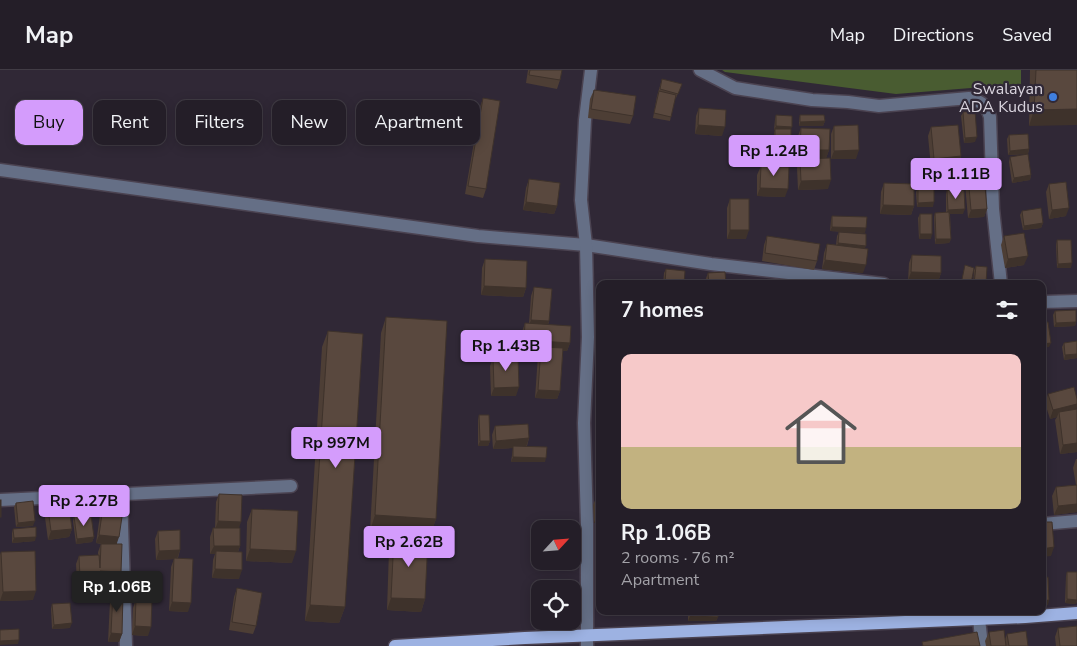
<!DOCTYPE html>
<html lang="en">
<head>
<meta charset="utf-8">
<style>
  :root { --surface:#241e28; --page:#2c2730; --text:#f1f3f6; --muted:#a3a2a8; --line:#413c45; --accent:#d49cfc }
  body { margin:0; font-family:"Nunito Sans",sans-serif; background:var(--page); color:var(--text); height:100vh; display:flex; flex-direction:column; font-size:19px; white-space:nowrap }
  * { box-sizing:border-box; margin:0 }
  p { font-size:16px; color:var(--muted) }
  .icon { flex:none; width:28px; height:28px; fill:none; stroke:currentColor; stroke-width:2; stroke-linecap:round; stroke-linejoin:round }
  .map { position:relative; flex:1; overflow:hidden }
  .drawer { position:absolute; left:596px; top:210px; width:450px; height:335px; display:flex; flex-direction:column; background:var(--surface); border-radius:10px; box-shadow:0 2px 12px #0003,0 0 0 1px var(--line) }
  .drawer>* { flex:none }
  .hud { position:absolute; left:15px; top:30px; width:475px; height:45px; display:flex; gap:10px }
  .needle { width:32px; rotate:64deg }
  .fabs { position:absolute; left:531px; top:450px; display:grid; gap:10px }
  .fabs a { display:grid; place-items:center; width:50px; height:50px; border-radius:10px; background:var(--surface); box-shadow:0 2px 12px #0003,0 0 0 1px var(--line); font-size:25px }
  .price { position:absolute; translate:-50% -42px; padding:0 11px; border-radius:5px; background:var(--accent); color:#111; font-size:16px; line-height:32px; filter:drop-shadow(0 1px 2px #0008) }
  .price::after { content:''; position:absolute; left:50%; top:30px; width:15px; height:11px; margin-left:-8px; background:inherit; clip-path:polygon(0 0,100% 0,50% 100%) }
  .price.current { background:#222; color:#fff }
  ul { padding:0; list-style:none }
  li { display:grid; align-content:center; gap:10px; height:265px; padding:0 25px }
  li+li { border-top:1px solid var(--line) }
  li span { display:grid; place-items:center; height:155px; border-radius:10px; color:#555 }
  li>.icon { margin-inline-start:auto }
  span .icon { width:90px; height:90px; fill:#fffc; stroke-width:1 }
  li b { font-size:21px }
  h2 { display:flex; justify-content:space-between; align-items:center; height:60px; padding:0 25px; font-size:21px }
  .tag { padding:0 18px; border-radius:10px; background:var(--surface); box-shadow:0 2px 12px #0003,0 0 0 1px var(--line); font-size:18px; line-height:45px }
  .tag.current { background:var(--accent); color:#111 }
  header { display:flex; align-items:center; gap:30px; box-sizing:border-box; height:70px; padding:0 25px; background:var(--surface); border-bottom:1px solid var(--line) }
  header strong { font-size:24px }
  nav { display:flex; gap:28px; margin-inline-start:auto; font-size:18px }
  .map>svg:first-child { display:block }
  .green { fill:#495c31 }
  .lines { fill:none; stroke-linecap:round; stroke-linejoin:round }
  .minor-casing { stroke:#4b4351; stroke-width:15 }
  .major-casing { stroke:#4b4351; stroke-width:15 }
  .minor { stroke:#656f86; stroke-width:12 }
  .major { stroke:#9db2e2; stroke-width:12 }
  .wall { fill:#4d3e35 }
  .shaded-wall { fill:#3e322b }
  .building { fill:#59483e; stroke:#3e322b }
  .shop-dot { fill:#3f7fe0; stroke:#302836; stroke-width:2 }
  .labels { text-anchor:middle; stroke-width:4.5; stroke-linejoin:round; paint-order:stroke }
  .poi-label { font-size:16px; fill:#d8d3dd; stroke:#302836; text-anchor:end }
</style>
</head>
<body>
<header>
<strong>Map</strong>
<nav><a>Map</a><a>Directions</a><a>Saved</a></nav>
</header>
<div class="map">
<svg width="1077" height="576" viewBox="0 0 1077 576">
  <rect width="100%" height="100%" fill="#302836"/>
  <path class="green" d="M722,0H1021V14L896,24L725,2Z"/>
  <g class="lines">
    <defs>
      <g id="minor">
        <path d="M700,0L735,18L812,30L848,32L879,36L969,28C982,32 986,34 990,47L993,139L1001,214"/>
        <path d="M0,100L478,166L586,175L711,194L884,214"/>
        <path d="M1042,232L1077,231"/>
        <path d="M121,425L126,576"/>
        <path d="M0,430L291,416"/>
        <path d="M1042,454L1077,451"/>
        <path d="M979,549L982,576"/>
        <path d="M587,576V454L584,353L588,267L586,175L581,130L585,50L591,0"/>
      </g>
      <path id="major" d="M395,576L525,568L1025,547L1077,543"/>
    </defs>
    <use href="#minor" class="minor-casing"/>
    <use href="#major" class="major-casing"/>
    <use href="#minor" class="minor"/>
    <use href="#major" class="major"/>
  </g>
  <g class="wall">
    <path d="M528,0H562L560,10L557,19L526,13Z"/>
    <path d="M1030,0H1077L1029,56Z"/>
    <path d="M662,9L682,14L676,28H675L670,51L653,48L657,26Z"/>
    <path d="M594,20L633,46L630,54L588,48L590,29Z"/>
    <path d="M483,28L486,119L483,128L465,124L480,37Z"/>
    <path d="M699,38L722,66L695,64L696,46Z"/>
    <path d="M963,42L975,72L964,73L961,46Z"/>
    <path d="M776,45L791,59L789,80H774V63L775,60H774L775,49Z"/>
    <path d="M800,45L825,51L823,56H799V50Z"/>
    <path d="M834,56L856,89H831V64Z"/>
    <path d="M931,57L961,86L958,95L931,97L928,66Z"/>
    <path d="M801,58L829,80L826,88L828,119L798,120L797,98L800,89H814L797,88L798,66Z"/>
    <path d="M1009,65L1029,79L1028,84L1008,85L1007,69Z"/>
    <path d="M1010,87L1031,105L1030,110L1012,113L1009,92Z"/>
    <path d="M761,96L785,127L757,126V105Z"/>
    <path d="M968,106L987,139L984,147L968,148L965,114Z"/>
    <path d="M529,109L557,136L554,144L523,140L526,118Z"/>
    <path d="M884,113L914,136L911,145L880,144L881,122Z"/>
    <path d="M1049,114L1066,146L1049,149L1046,122Z"/>
    <path d="M918,118L933,137H917L916,122Z"/>
    <path d="M947,120L963,144H950L951,169L949,173L935,174L934,147L935,143L946,142V124Z"/>
    <path d="M730,129L746,169H727V138Z"/>
    <path d="M1022,141L1043,153L1041,158L1023,160L1020,145Z"/>
    <path d="M920,144L931,169H919L918,148Z"/>
    <path d="M832,146L865,163L830,161L831,150Z"/>
    <path d="M839,162L865,178L863,203L822,199L824,183L827,174L836,175L837,166Z"/>
    <path d="M767,166L817,191L814,200L762,191L764,175Z"/>
    <path d="M1004,166L1024,195L1005,198L1001,175Z"/>
    <path d="M1057,170L1071,198H1057L1056,175Z"/>
    <path d="M912,185L941,203L938,212L908,211L909,193Z"/>
    <path d="M485,189L526,218L523,227L481,225L482,198Z"/>
    <path d="M976,196L986,214H973L974,200Z"/>
    <path d="M666,199L684,214H663L664,203Z"/>
    <path d="M708,203L726,214H705V211Z"/>
    <path d="M534,217L549,251L548,255L570,273L567,281H563L560,321L557,329L535,328L538,285L540,279L521,278L522,262L525,253H529L531,226Z"/>
    <path d="M1055,241L1076,252L1075,256L1054,257L1053,245Z"/>
    <path d="M386,247L436,449L430,465L370,461L381,263Z"/>
    <path d="M328,261L345,537L339,553L305,551L322,277Z"/>
    <path d="M1077,271V288L1064,290L1062,277L1064,273Z"/>
    <path d="M493,288L516,326H491L490,296Z"/>
    <path d="M1048,324L1077,339V382L1060,384L1055,350L1057,347L1050,349L1045,333Z"/>
    <path d="M479,345L490,371L488,376H478V350Z"/>
    <path d="M495,356L529,368L527,376L545,392H511L513,378L493,379L492,365Z"/>
    <path d="M1076,389H1077V442L1054,445L1052,426L1056,417L1076,415L1073,398Z"/>
    <path d="M219,424L239,458L240,476L238,482L239,509L212,508L213,490L215,484H210V467L213,458H215L216,432Z"/>
    <path d="M597,426L600,453H594L593,435Z"/>
    <path d="M47,431L72,459L69,467L48,470L44,440Z"/>
    <path d="M16,433L33,456L16,457L14,437Z"/>
    <path d="M103,437L117,474L121,502L118,511L99,510L97,516H77L76,494L79,486L98,485V482L101,474L96,473L100,445Z"/>
    <path d="M252,439L292,493L246,491L247,452Z"/>
    <path d="M74,446L94,467L92,472L76,474L73,451Z"/>
    <path d="M13,459L35,471L12,473V463Z"/>
    <path d="M158,461L180,480L178,488L188,542L169,541L171,497L174,489L156,490L155,469Z"/>
    <path d="M394,467L425,529L421,542L387,540L389,480Z"/>
    <path d="M1,482L33,530L0,531V485Z"/>
    <path d="M1067,502H1077V531L1076,534L1065,533L1066,506Z"/>
    <path d="M237,518L256,556L253,564L229,560L234,527Z"/>
    <path d="M113,522L122,564L119,572H108L110,531Z"/>
    <path d="M136,529L148,566L132,565L133,538Z"/>
    <path d="M52,534L70,558L52,559L51,539Z"/>
    <path d="M688,541H718V547L716,551H688Z"/>
    <path d="M1058,558L1077,576H1056L1055,567Z"/>
    <path d="M989,562L1005,570L1007,564L1028,576H986L985,571Z"/>
  </g>
  <g class="shaded-wall">
    <path d="M1077,39V55L1029,56L1034,40Z"/>
    <path d="M825,51L823,56H799L800,52Z"/>
    <path d="M698,55L725,57L722,66L695,64Z"/>
    <path d="M776,56L792,57L790,61L774,60Z"/>
    <path d="M977,67L975,72L964,73L965,68Z"/>
    <path d="M775,75H791L789,80H774Z"/>
    <path d="M1029,79L1028,84L1008,85L1010,81Z"/>
    <path d="M800,80H829L826,89L797,88Z"/>
    <path d="M859,80L856,89H831L834,81Z"/>
    <path d="M961,86L958,95L931,97L934,89Z"/>
    <path d="M1031,105L1030,110L1012,113L1014,108Z"/>
    <path d="M831,110L828,119L798,120L801,111Z"/>
    <path d="M760,118L788,119L785,127L757,126Z"/>
    <path d="M526,132L557,136L554,144L523,140Z"/>
    <path d="M934,132L933,137H917L918,133Z"/>
    <path d="M883,135L914,136L911,145L880,144Z"/>
    <path d="M1069,138L1066,146L1049,149L1052,140Z"/>
    <path d="M965,139L963,144H946L948,140Z"/>
    <path d="M987,139L984,147L968,148L971,140Z"/>
    <path d="M1043,153L1041,158L1023,160L1024,156Z"/>
    <path d="M832,157L866,158L865,163L830,161Z"/>
    <path d="M730,160H749L746,169H727Z"/>
    <path d="M920,164H932L931,169H919Z"/>
    <path d="M936,169H951L949,173L935,174Z"/>
    <path d="M838,173L866,176L864,180L836,178Z"/>
    <path d="M1028,186L1024,195L1005,198L1008,189Z"/>
    <path d="M825,190L866,195L863,203L822,199Z"/>
    <path d="M1072,193L1071,198H1057L1058,194Z"/>
    <path d="M911,202L941,203L938,212L908,211Z"/>
    <path d="M484,216L526,218L523,227L481,225Z"/>
    <path d="M531,250L549,251L546,260L528,258Z"/>
    <path d="M1076,252L1075,256L1054,257L1056,253Z"/>
    <path d="M524,270L570,273L567,281L541,280V277L540,279L521,278Z"/>
    <path d="M1051,273L1049,277L1042,278V274Z"/>
    <path d="M1077,284V288L1064,290L1065,285Z"/>
    <path d="M519,317L516,326H491L494,318Z"/>
    <path d="M538,320L560,321L557,329L535,328Z"/>
    <path d="M1077,334V337L1075,342H1059L1057,347L1050,349L1053,340Z"/>
    <path d="M529,368L526,377L513,376V378L493,379L496,371Z"/>
    <path d="M480,371H490L488,376H478Z"/>
    <path d="M1077,373V382L1060,384L1063,375Z"/>
    <path d="M513,387L546,388L545,392H511Z"/>
    <path d="M1077,434V442L1054,445L1058,436Z"/>
    <path d="M597,444H600V453H594Z"/>
    <path d="M375,445L436,449L430,465L370,461Z"/>
    <path d="M35,451L33,456L16,457L18,453Z"/>
    <path d="M218,451L241,452L238,461L215,460Z"/>
    <path d="M72,459L69,467L48,470L51,461Z"/>
    <path d="M99,465L119,467L116,476L96,473Z"/>
    <path d="M36,467L35,471L12,473L14,468Z"/>
    <path d="M94,467L92,472L76,474L77,469Z"/>
    <path d="M214,476H240L237,484L216,481L215,484H210Z"/>
    <path d="M1054,477L1051,486L1042,487V479Z"/>
    <path d="M250,479L296,481L292,493L246,491Z"/>
    <path d="M180,480L177,489L156,490L159,481Z"/>
    <path d="M215,499L242,500L239,509L212,508Z"/>
    <path d="M100,501L121,502L118,511L99,510L97,516H77L80,508Z"/>
    <path d="M36,521L33,530L0,531L3,522Z"/>
    <path d="M391,528L425,529L421,542L387,540Z"/>
    <path d="M1067,529L1077,530L1076,534L1065,533Z"/>
    <path d="M1049,530L1048,535H1042V531Z"/>
    <path d="M172,532L191,533L188,542L169,541Z"/>
    <path d="M310,535L345,537L339,553L305,551Z"/>
    <path d="M690,546L718,547L716,551H688Z"/>
    <path d="M72,553L70,558L52,559L54,555Z"/>
    <path d="M135,556L151,557L148,566L132,565Z"/>
    <path d="M111,563L122,564L119,572H108Z"/>
    <path d="M19,570L18,574L0,575V571Z"/>
  </g>
  <g class="building">
    <path d="M530,0H562L560,10L529,5Z"/>
    <path d="M1036,0H1077V39L1034,40Z"/>
    <path d="M662,9L682,14L678,24L660,19Z"/>
    <path d="M594,20L636,26L633,46L591,39Z"/>
    <path d="M659,21L676,25L671,47L654,43Z"/>
    <path d="M483,28L500,31L486,119L468,116Z"/>
    <path d="M699,38L726,40L725,57L698,55Z"/>
    <path d="M975,41L977,67L965,68L963,42Z"/>
    <path d="M776,45L792,46V57L776,56Z"/>
    <path d="M800,45H824L825,51L800,52Z"/>
    <path d="M858,55L859,80L834,81V56Z"/>
    <path d="M958,55L961,86L934,89L931,57Z"/>
    <path d="M801,58L830,59L829,80H800Z"/>
    <rect x="775" y="59" width="16" height="16"/>
    <path d="M1028,64L1029,79L1010,81L1009,65Z"/>
    <path d="M1028,84L1031,105L1014,108L1010,87Z"/>
    <path d="M830,88L831,110L801,111L800,89Z"/>
    <path d="M761,96L789,97L788,119L760,118Z"/>
    <path d="M984,105L987,139L971,140L968,106Z"/>
    <path d="M529,109L560,113L557,136L526,132Z"/>
    <path d="M1066,112L1069,138L1052,140L1049,114Z"/>
    <path d="M884,113L914,114V136L883,135Z"/>
    <path d="M934,117V132L918,133V118Z"/>
    <path d="M947,120H964L965,139L948,140Z"/>
    <rect x="730" y="129" width="19" height="31"/>
    <path d="M1041,138L1043,153L1024,156L1022,141Z"/>
    <path d="M949,142L951,169H936L935,143Z"/>
    <rect x="920" y="144" width="12" height="20"/>
    <path d="M832,146L867,147L866,158L832,157Z"/>
    <path d="M839,162L866,164V176L838,173Z"/>
    <path d="M1024,163L1028,186L1008,189L1004,166Z"/>
    <path d="M767,166L820,174L817,191L765,183Z"/>
    <path d="M1057,170H1071L1072,193L1058,194Z"/>
    <path d="M827,174L868,179L866,195L825,190Z"/>
    <path d="M912,185L941,186V203L911,202Z"/>
    <path d="M485,189L527,191L526,218L484,216Z"/>
    <path d="M965,195L974,198L971,214H961Z"/>
    <path d="M976,196L987,197L986,214H974Z"/>
    <path d="M666,199L685,201L684,214L665,213Z"/>
    <path d="M725,202L726,214H709L708,203Z"/>
    <path d="M534,217L552,219L549,251L531,250Z"/>
    <path d="M1076,240V252L1056,253L1055,241Z"/>
    <path d="M386,247L447,251L436,449L375,445Z"/>
    <path d="M1042,252H1048L1051,273L1042,274Z"/>
    <path d="M525,253L571,256L570,273L524,270Z"/>
    <path d="M328,261L363,264L345,537L310,535Z"/>
    <path d="M1077,271V284L1065,285L1064,273Z"/>
    <path d="M541,277L563,278L560,321L538,320Z"/>
    <path d="M518,287L519,317L494,318L493,288Z"/>
    <path d="M1074,317L1077,329V334L1053,340L1048,324Z"/>
    <path d="M1077,339V373L1063,375L1059,342Z"/>
    <path d="M479,345H489L490,371H480Z"/>
    <path d="M528,354L529,368L496,371L495,356Z"/>
    <path d="M513,376L547,377L546,388L513,387Z"/>
    <path d="M1077,415V434L1058,436L1056,417Z"/>
    <path d="M219,424L242,425L241,452L218,451Z"/>
    <rect x="597" y="426" width="3" height="18"/>
    <path d="M68,429L72,459L51,461L47,431Z"/>
    <rect x="0" y="430" width="1" height="17"/>
    <path d="M33,431L35,451L18,453L16,433Z"/>
    <path d="M103,437L123,440L119,467L99,465Z"/>
    <path d="M252,439L298,441L296,481L250,479Z"/>
    <path d="M91,445L94,467L77,469L74,446Z"/>
    <path d="M1042,452H1052L1054,477L1042,479Z"/>
    <path d="M36,457V467L14,468L13,459Z"/>
    <path d="M213,458H240V476H214Z"/>
    <path d="M180,460V480L159,481L158,461Z"/>
    <path d="M394,467L428,469L425,529L391,528Z"/>
    <path d="M101,474H122L121,502L100,501V507L80,508L79,486L99,485L100,498Z"/>
    <path d="M35,481L36,521L3,522L1,482Z"/>
    <path d="M216,481L242,482V500L215,499Z"/>
    <path d="M174,488L193,489L191,533L172,532Z"/>
    <path d="M1067,502H1077V530L1067,529Z"/>
    <path d="M1048,507L1049,530L1042,531V508Z"/>
    <path d="M237,518L262,523L256,556L232,552Z"/>
    <path d="M113,522L123,523L122,564L111,563Z"/>
    <path d="M136,529L152,530L151,557L135,556Z"/>
    <path d="M70,533L72,553L54,555L52,534Z"/>
    <path d="M690,541H718V547L690,546Z"/>
    <path d="M1077,556V576H1060L1058,558Z"/>
    <path d="M19,559V570L0,571V560Z"/>
    <path d="M1004,560L1006,576H991L989,562Z"/>
    <path d="M1026,561L1028,576H1009L1007,564Z"/>
    <path d="M977,562L980,576H923L922,572Z"/>
  </g>
  <circle class="shop-dot" cx="1053" cy="27" r="5"/>
  <g class="labels">
    <g class="poi-label">
      <text x="1043" y="24">Swalayan<tspan x="1043" dy="18">ADA Kudus</tspan></text>
    </g>
  </g>
</svg>
<div class="fabs">
<a><svg class="needle" viewBox="-14 -14 28 28"><path d="M0-13l5 13h-10z" fill="#e53935"/><path d="M0 13l5-13h-10z" fill="#a3a2a8"/></svg></a>
<a><svg class="icon" aria-label="locate" viewBox="0 0 24 24"><circle cx="12" cy="12" r="6"/><path d="M12 2v4M12 18v4M2 12h4M18 12h4"/></svg></a>
</div>
<b class="price" style="left:774px;top:107px">Rp 1.24B</b>
<b class="price" style="left:956px;top:130px">Rp 1.11B</b>
<b class="price" style="left:506px;top:302px">Rp 1.43B</b>
<b class="price" style="left:336px;top:399px">Rp 997M</b>
<b class="price" style="left:84px;top:457px">Rp 2.27B</b>
<b class="price" style="left:409px;top:498px">Rp 2.62B</b>
<b class="price current" style="left:117px;top:543px">Rp 1.06B</b>
<div class="hud">
<a class="tag current">Buy</a>
<a class="tag">Rent</a>
<a class="tag">Filters</a>
<a class="tag">New</a>
<a class="tag">Apartment</a>
</div>
<section class="drawer">
<h2>7 homes<svg class="icon" aria-label="filters" viewBox="0 0 24 24"><path d="M4 7h16M4 17h16"/><circle cx="9" cy="7" r="2"/><circle cx="15" cy="17" r="2"/></svg></h2>
<ul>
<li><span style="background:linear-gradient(#f6c9c9 60%,#c2b280 0)"><svg class="icon" aria-label="home" viewBox="0 0 24 24"><path d="M3 11l9-7 9 7M6 9v11h12V9"/></svg></span><div><b>Rp 1.06B</b><p>2 rooms · 76 m²</p><p>Apartment</p></div></li>
</ul>
</section>
</div>
</body>
</html>
